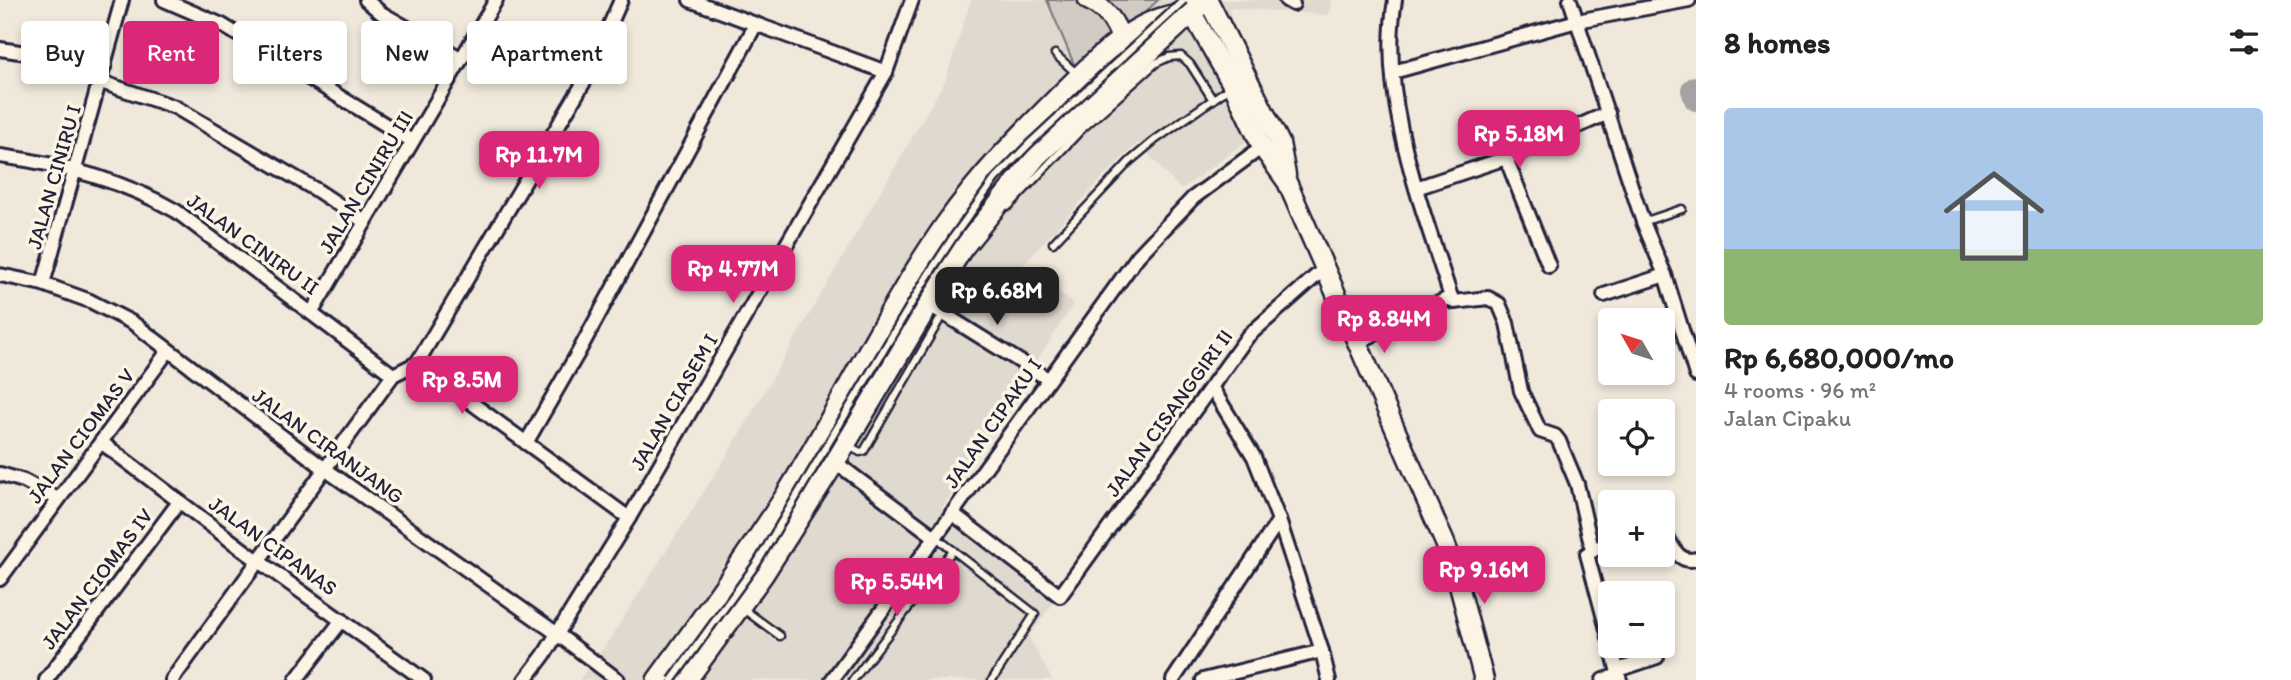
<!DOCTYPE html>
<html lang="en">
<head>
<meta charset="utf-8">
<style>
  :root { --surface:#fff; --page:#f6f6f6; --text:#222; --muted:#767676; --line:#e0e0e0; --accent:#db2777 }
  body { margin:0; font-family:Itim,sans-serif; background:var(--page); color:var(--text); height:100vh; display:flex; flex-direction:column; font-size:26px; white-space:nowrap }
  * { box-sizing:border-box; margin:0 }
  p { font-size:23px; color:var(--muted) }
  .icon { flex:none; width:38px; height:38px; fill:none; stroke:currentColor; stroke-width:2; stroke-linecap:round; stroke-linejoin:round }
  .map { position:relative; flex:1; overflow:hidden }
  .details { display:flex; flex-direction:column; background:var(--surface); width:595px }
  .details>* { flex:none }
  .top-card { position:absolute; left:21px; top:21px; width:665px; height:63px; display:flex; gap:14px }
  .needle { width:46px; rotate:309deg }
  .buttons { position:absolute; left:1598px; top:308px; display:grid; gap:14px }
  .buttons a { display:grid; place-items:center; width:77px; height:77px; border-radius:7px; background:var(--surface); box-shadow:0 4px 10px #0003; font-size:35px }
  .price { position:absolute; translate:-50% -60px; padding:0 16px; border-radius:14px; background:var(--accent); color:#fff; font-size:23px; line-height:46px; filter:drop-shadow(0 2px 4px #0008) }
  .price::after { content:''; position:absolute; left:50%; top:42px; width:21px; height:16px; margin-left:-10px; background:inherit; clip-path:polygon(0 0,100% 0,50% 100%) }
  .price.current { background:#222; color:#fff }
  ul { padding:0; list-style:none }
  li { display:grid; align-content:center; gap:14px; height:371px; padding:0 28px }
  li+li { border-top:2px solid var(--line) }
  li span { display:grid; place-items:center; height:217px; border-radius:7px; color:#555 }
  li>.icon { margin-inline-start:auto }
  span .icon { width:126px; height:126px; fill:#fffc; stroke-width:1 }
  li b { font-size:30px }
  h2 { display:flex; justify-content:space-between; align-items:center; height:84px; padding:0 28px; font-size:30px }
  .tag { padding:0 24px; border-radius:7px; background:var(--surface); box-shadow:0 4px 10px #0003; font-size:24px; line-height:63px }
  .tag.current { background:var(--accent); color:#fff }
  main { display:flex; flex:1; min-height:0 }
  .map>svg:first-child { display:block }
  .built { fill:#e0d9cf }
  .green { fill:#d1cbc3; stroke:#7a767f; stroke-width:2 }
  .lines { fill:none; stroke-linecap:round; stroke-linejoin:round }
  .river { stroke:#a6a2a2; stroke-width:24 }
  .lane-casing { stroke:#22223b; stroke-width:11 }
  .street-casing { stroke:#22223b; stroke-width:18 }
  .secondary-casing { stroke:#22223b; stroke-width:23 }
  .primary-casing { stroke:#22223b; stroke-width:24 }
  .lane { stroke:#fcf5e5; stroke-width:6 }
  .street { stroke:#fcf5e5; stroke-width:12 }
  .secondary { stroke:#fcf5e5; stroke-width:18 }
  .primary { stroke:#fcf5e5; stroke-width:19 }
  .lane-bridge-casing { stroke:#22223b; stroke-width:11; stroke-linecap:butt }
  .lane-bridge { stroke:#fcf5e5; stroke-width:6 }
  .labels { text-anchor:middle; stroke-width:7; stroke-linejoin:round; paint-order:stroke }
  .street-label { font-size:21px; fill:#22223b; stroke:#fcf5e5 }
</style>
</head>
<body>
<main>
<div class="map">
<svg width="1696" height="680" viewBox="0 0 1696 680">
  <rect width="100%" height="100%" fill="#efe8db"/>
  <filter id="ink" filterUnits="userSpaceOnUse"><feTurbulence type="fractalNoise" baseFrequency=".0143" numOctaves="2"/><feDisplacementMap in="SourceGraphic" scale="14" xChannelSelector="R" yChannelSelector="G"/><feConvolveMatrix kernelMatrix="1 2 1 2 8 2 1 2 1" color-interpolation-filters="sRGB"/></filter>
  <g filter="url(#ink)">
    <path class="built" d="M971,0H1331L1329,15L1229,8L1236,43L1275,119L1181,190L1138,143L1105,175L1021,267L1074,303L942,508L1059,595L1029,637L1052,680H579L610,639L731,449L945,81Z"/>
    <path class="green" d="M1047,0H1158L1079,76Z"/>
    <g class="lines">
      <path class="river" d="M1696,88L1693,90L1696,99"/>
      <defs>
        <g id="lane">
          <path d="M1055,54L1077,74"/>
          <path d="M1009,206L1082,129L1156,63L1169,57L1181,56L1190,64L1213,100"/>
          <path d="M1643,222L1682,209"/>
          <path d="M1053,243L1130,161L1155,140L1232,86"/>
          <path d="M952,276L965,294"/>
          <path d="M849,446L860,452L864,451L943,314"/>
          <path d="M936,537L1035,614L992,680"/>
          <path d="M742,608L780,636"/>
          <path d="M853,680L953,550"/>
        </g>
        <g id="street">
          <path d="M164,0L222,25L412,141"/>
          <path d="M366,0L381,13L462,59"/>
          <path d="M690,0L886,72"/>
          <path d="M1286,0L1293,4"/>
          <path d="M1395,0C1378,97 1422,206 1451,297"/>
          <path d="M1570,0L1643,222L1665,275L1696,375"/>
          <path d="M0,49L105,65"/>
          <path d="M1393,72L1577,21L1689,0"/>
          <path d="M101,82L175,107L318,191L365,222"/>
          <path d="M0,156C61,164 122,180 176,211L393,375"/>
          <path d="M1506,158L1549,266"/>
          <path d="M1416,188L1506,158L1608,113"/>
          <path d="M0,275L43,284L90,301L133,323L325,469L556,633L618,680"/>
          <path d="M43,284L122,0"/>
          <path d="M1604,295L1665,275"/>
          <path d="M1451,297L1454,302L1488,298L1499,304L1507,323L1521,391L1540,431L1555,436L1559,441L1577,484L1592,549"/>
          <path d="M928,304L1048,379"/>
          <path d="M312,312L496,0"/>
          <path d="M1358,342L1451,297"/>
          <path d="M417,363L629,518"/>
          <path d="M1212,388L1254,457L1279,520L1322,651L1329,680"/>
          <path d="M101,442L246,552L424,680"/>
          <path d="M526,443L578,353L756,24"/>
          <path d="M835,462L935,537"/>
          <path d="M0,474L24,481L58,499"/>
          <path d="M952,513L1060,596L1248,336L1325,268"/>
          <path d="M1662,527C1670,541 1677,565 1696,559"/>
          <path d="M1610,541L1587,554L1610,641"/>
          <path d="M0,579L168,351"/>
          <path d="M1611,646L1620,680"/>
          <path d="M1618,670L1657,657"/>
          <path d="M46,680L179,502"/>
          <path d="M172,680L393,375L417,363L587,77L621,0"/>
          <path d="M296,680L342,620"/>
          <path d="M525,680L544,655L629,518L886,72L912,0"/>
          <path d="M832,680L1138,256L1193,198L1262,147"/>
          <path d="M1173,680L1279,520"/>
          <path d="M1203,680L1322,651"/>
          <path d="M1603,680L1619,675"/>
        </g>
        <g id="secondary">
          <path d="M1088,0C1117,13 1122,40 1129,69"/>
          <path d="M1188,0L1192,13L1233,86L1262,147L1287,182L1445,543L1456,574L1484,680"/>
          <path d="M1208,0L1280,143L1286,175"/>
        </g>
        <g id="primary">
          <path d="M657,680C701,620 744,560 784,498C840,408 885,311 945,225C980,175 1022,133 1065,90C1100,56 1139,13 1192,13"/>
          <path d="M687,680L763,575L835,462L962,249L1037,156L1206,0"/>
        </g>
      </defs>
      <use href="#lane" class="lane-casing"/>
      <use href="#street" class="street-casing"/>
      <use href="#secondary" class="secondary-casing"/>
      <use href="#primary" class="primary-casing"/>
      <use href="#lane" class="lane"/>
      <use href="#street" class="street"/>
      <use href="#secondary" class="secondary"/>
      <use href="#primary" class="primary"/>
      <defs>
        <path id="lane-bridge" d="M672,680L757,563L927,277L954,236L995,179L1029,144L1184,0"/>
      </defs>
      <use href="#lane-bridge" class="lane-bridge-casing"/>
      <use href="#lane-bridge" class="lane-bridge"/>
    </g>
  </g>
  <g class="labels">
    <g class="street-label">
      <text transform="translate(54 177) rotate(-74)" y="7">JALAN CINIRU I</text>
      <text transform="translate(366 182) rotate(-59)" y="7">JALAN CINIRU III</text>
      <text transform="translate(253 244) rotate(36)" y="7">JALAN CINIRU II</text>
      <text transform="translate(674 402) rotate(-60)" y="7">JALAN CIASEM I</text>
      <text transform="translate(1169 413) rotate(-54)" y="7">JALAN CISANGGIRI II</text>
      <text transform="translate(993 423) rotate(-55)" y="7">JALAN CIPAKU I</text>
      <text transform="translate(81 436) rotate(-53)" y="7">JALAN CIOMAS V</text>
      <text transform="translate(328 446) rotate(36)" y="7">JALAN CIRANJANG</text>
      <text transform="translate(273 546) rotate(36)" y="7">JALAN CIPANAS</text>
      <text transform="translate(97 579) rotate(-53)" y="7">JALAN CIOMAS IV</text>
    </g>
  </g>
</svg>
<div class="buttons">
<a><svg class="needle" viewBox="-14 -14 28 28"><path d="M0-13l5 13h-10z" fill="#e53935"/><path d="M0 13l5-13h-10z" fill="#767676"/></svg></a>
<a><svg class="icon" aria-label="locate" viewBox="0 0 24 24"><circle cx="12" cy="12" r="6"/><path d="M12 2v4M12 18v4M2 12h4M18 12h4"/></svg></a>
<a>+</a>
<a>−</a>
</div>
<b class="price" style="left:1519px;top:170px">Rp 5.18M</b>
<b class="price" style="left:539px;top:191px">Rp 11.7M</b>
<b class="price" style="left:733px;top:305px">Rp 4.77M</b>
<b class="price current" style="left:997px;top:327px">Rp 6.68M</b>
<b class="price" style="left:1384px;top:355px">Rp 8.84M</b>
<b class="price" style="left:462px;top:416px">Rp 8.5M</b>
<b class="price" style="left:1484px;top:606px">Rp 9.16M</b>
<b class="price" style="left:897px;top:618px">Rp 5.54M</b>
<div class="top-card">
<a class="tag">Buy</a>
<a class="tag current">Rent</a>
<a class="tag">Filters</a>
<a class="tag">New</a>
<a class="tag">Apartment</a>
</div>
</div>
<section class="details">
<h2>8 homes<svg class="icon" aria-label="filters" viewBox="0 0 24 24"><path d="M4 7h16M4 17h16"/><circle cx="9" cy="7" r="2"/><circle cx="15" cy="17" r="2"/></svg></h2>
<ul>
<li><span style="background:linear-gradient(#a9c7e8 65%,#8fb573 0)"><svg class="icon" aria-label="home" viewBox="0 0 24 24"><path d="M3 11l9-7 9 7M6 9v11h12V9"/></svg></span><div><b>Rp 6,680,000/mo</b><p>4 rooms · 96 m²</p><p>Jalan Cipaku</p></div></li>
</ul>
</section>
</main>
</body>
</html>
